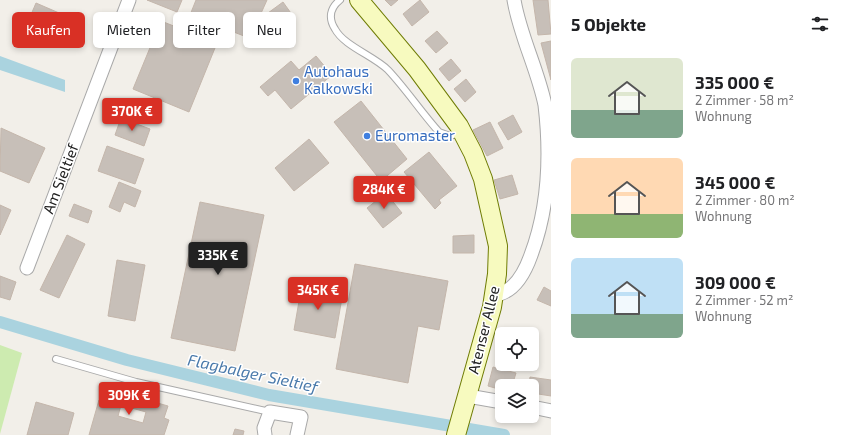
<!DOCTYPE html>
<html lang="de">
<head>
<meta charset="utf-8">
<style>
  :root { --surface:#fff; --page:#f6f6f6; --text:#202124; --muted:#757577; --accent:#d93025 }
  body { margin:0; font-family:"Exo 2",sans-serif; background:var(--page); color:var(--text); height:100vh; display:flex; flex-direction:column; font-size:15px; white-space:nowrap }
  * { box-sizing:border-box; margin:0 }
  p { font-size:13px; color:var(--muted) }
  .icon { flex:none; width:22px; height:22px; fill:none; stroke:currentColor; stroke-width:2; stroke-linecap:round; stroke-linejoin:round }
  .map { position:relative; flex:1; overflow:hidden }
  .side { display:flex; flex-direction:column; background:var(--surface); width:300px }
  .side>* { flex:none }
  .guide { position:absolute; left:12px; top:12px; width:380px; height:36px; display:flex; gap:8px }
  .tools { position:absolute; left:495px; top:327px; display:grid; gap:8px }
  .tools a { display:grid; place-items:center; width:44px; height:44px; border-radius:6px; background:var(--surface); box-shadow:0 2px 6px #0003; font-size:20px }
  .price { position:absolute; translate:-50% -34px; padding:0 9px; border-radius:4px; background:var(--accent); color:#fff; font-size:13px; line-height:26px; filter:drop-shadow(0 1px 2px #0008) }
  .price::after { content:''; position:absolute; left:50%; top:24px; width:12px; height:9px; margin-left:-6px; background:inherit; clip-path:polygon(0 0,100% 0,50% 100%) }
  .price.active { background:#222; color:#fff }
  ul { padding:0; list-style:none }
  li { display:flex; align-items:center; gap:12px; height:100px; padding:0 20px }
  li span { display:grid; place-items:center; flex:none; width:112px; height:80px; border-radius:6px; color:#555 }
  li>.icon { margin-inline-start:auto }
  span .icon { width:48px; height:48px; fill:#fffc; stroke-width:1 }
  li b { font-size:17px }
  h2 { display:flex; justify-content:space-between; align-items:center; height:48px; padding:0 20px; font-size:17px }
  .pill { padding:0 14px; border-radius:6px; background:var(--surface); box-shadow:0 2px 6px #0003; font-size:14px; line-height:36px }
  .pill.active { background:var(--accent); color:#fff }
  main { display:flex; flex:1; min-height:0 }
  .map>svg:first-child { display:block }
  .grass { fill:#cdebb0 }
  .water { fill:#aad3df }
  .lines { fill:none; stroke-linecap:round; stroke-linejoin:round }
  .canal { stroke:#aad3df; stroke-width:12 }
  .building { fill:#c7bfb8; stroke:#c4b6ab; fill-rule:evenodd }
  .lane-casing { stroke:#a9a9a9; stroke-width:8 }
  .street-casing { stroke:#a9a9a9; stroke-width:15 }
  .secondary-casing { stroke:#707d05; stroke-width:20 }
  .lane { stroke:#fff; stroke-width:6 }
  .street { stroke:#fff; stroke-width:13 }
  .secondary { stroke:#f7fabf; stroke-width:18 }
  .shop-dot { fill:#3f7fe0; stroke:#fff; stroke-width:1.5 }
  .labels { text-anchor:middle; stroke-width:3; stroke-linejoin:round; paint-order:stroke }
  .shop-label { font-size:15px; fill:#366cbe; stroke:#fff; text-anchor:start }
  .street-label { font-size:15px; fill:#222; stroke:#fff }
  .water-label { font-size:16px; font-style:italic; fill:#4a7aab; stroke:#fff }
</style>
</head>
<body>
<main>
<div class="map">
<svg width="551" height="435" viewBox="0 0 551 435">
  <rect width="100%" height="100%" fill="#f2efe9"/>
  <path class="grass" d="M0,345L22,353L0,434Z"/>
  <path class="water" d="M0,56L65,80V92L0,70Z"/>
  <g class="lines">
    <path class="canal" d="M0,322L127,360L269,395L504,435"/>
  </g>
  <g class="building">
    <path d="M147,0H182L177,12Z"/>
    <path d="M196,0H267L258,20L250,18L244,36L190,15Z"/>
    <path d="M385,0H398L391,6Z"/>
    <path d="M420,0L429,12L412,26L403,14Z"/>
    <path d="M533,0H548L551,34L538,35Z"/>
    <path d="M283,2L293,16L278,27L268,13Z"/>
    <path d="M36,3L73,19L61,46L24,31Z"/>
    <path d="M161,21L217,43L189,112L133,89Z"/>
    <path d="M437,31L448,43L436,53L425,41Z"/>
    <path d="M551,41V80L541,43Z"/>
    <path d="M316,56L332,75L291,109L275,90L268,96L260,87L291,61L299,70Z"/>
    <path d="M451,59L461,71L449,81L439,69Z"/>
    <path d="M466,79L476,92L465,102L454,89Z"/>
    <path d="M361,101L407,159L381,181L334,122Z"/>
    <path d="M513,115L522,132L508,140L498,123Z"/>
    <path d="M121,118L150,129L144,146L115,135Z"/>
    <path d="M490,122L503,148L487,156L473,130Z"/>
    <path d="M1,128L45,148L29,183L0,171Z"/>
    <path d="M309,139L329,163L294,191L275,168Z"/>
    <path d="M107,146L144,159L135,184L98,171Z"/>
    <path d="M429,152L457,186L439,200L441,203L435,209L404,172Z"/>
    <path d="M512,175L518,194L500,199L494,180Z"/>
    <path d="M119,182L141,191L135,207L124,202L120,212L109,207Z"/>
    <path d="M386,193L402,213L383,228L367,208Z"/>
    <path d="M200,202L264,215L235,351L171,338Z"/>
    <path d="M74,204L92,211L88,223L69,216Z"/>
    <path d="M0,205L11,210L0,235Z"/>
    <path d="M67,235L85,244L59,298L40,290Z"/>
    <path d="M474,235V253H453V236Z"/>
    <path d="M117,260L145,265L135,321L108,316Z"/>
    <path d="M355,264L448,281L439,330L418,326L408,383L336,369Z"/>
    <path d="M0,276L16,282L10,300L0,297Z"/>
    <path d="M302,284L343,292L335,338L294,330Z"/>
    <path d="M544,287L551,291V306L537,300Z"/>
    <path d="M493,367L516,373L512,386H502V390L488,386Z"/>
    <path d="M530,377L551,380V396L532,393V386H529Z"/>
    <path d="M109,389L168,406L164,418L169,420L164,435H89L99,400L105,402ZM121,405L146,412L143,423L118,416Z"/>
    <path d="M36,402L74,413L68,435H27Z"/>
    <path d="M235,429L244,431L243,435H233Z"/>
  </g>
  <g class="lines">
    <defs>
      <g id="lane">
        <path d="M340,0C330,8 328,18 335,29C344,46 374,56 388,70C406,89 421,112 439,132L450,136L460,133"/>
        <path d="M56,359L136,382L270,412"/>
      </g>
      <g id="street">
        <path d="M27,268L129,0"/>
        <path d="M494,295C514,293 525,272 531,255C549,207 551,156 545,105C538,70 520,36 514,0"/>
        <path d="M468,396L502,402"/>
        <path d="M532,407L551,411"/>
        <path d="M265,435L264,428L270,412L301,417L297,435"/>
      </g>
      <path id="secondary" d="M359,0L417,69L459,126L473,153L483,179L498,246L497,274L492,307L456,435"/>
    </defs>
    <use href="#lane" class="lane-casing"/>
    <use href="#street" class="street-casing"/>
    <use href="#secondary" class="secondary-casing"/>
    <use href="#lane" class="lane"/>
    <use href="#street" class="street"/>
    <use href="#secondary" class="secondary"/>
  </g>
  <g class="shop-dot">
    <circle cx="296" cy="81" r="4"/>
    <circle cx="367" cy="136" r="4"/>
  </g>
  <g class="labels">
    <g class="shop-label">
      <text x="304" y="77">Autohaus<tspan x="304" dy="17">Kalkowski</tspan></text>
      <text x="375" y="141">Euromaster</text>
    </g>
    <g class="street-label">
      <text transform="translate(61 179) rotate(-69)" y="5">Am Sieltief</text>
      <text transform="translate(484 330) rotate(-76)" y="5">Atenser Allee</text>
    </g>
    <g class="water-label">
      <text transform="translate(253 373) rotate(12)" y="6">Flagbalger Sieltief</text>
    </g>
  </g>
</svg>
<div class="tools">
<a><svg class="icon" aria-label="locate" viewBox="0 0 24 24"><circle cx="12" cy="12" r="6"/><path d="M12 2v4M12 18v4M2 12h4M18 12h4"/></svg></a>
<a><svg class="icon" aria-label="layers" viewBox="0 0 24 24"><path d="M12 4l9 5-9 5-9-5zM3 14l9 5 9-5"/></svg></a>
</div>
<b class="price" style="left:132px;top:132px">370K €</b>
<b class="price" style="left:384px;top:210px">284K €</b>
<b class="price active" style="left:218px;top:276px">335K €</b>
<b class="price" style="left:318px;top:311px">345K €</b>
<b class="price" style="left:129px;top:416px">309K €</b>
<div class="guide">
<a class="pill active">Kaufen</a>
<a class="pill">Mieten</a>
<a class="pill">Filter</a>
<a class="pill">Neu</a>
</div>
</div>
<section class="side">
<h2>5 Objekte<svg class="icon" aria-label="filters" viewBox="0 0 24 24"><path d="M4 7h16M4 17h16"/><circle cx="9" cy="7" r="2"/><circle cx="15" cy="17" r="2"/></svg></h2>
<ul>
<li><span style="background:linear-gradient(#dfe7d0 65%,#7fa58c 0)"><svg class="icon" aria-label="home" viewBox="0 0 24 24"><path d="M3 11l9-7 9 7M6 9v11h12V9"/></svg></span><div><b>335 000 €</b><p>2 Zimmer · 58 m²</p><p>Wohnung</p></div></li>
<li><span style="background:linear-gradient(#ffd9b3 70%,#8fb573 0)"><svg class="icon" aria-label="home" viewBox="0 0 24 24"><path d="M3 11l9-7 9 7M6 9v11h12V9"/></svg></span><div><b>345 000 €</b><p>2 Zimmer · 80 m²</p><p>Wohnung</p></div></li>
<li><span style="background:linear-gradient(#bfe0f5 70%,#7fa58c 0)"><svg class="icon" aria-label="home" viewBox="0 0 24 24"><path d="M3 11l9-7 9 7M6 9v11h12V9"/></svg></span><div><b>309 000 €</b><p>2 Zimmer · 52 m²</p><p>Wohnung</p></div></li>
</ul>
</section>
</main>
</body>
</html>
